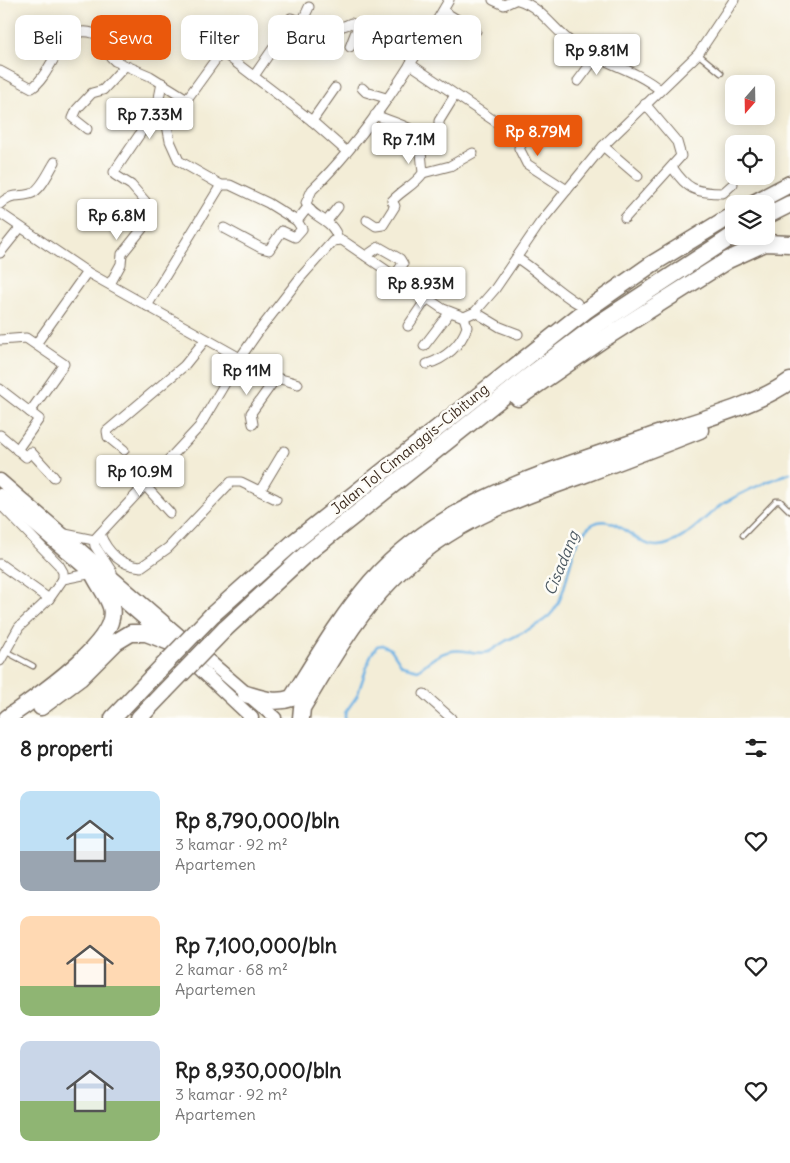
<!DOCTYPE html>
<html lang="id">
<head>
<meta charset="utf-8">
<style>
  :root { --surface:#fff; --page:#f2f2f2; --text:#222; --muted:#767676; --accent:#ea580c }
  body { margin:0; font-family:Delius,sans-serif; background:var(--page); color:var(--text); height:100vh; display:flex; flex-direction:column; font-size:19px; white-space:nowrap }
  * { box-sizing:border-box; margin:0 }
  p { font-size:16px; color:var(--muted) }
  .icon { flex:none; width:28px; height:28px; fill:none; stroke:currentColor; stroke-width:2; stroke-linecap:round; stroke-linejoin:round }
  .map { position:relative; height:718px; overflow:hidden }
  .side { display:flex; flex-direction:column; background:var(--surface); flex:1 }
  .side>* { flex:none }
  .guide { position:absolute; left:15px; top:15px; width:500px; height:45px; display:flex; gap:10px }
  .needle { width:32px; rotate:200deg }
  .fabs { position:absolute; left:725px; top:75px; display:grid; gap:10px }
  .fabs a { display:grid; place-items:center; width:50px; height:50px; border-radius:10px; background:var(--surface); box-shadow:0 2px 12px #0003; font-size:25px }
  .price { position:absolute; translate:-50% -42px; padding:0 11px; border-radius:5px; background:#fff; color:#222; font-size:16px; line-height:32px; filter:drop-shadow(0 1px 2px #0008) }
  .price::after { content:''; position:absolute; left:50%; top:30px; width:15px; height:11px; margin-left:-8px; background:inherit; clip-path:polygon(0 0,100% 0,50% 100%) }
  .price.current { background:var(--accent); color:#fff }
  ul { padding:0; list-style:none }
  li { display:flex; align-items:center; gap:15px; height:125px; padding:0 20px }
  li span { display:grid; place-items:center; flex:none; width:140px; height:100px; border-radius:10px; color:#555 }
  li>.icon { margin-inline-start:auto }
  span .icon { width:60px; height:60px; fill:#fffc; stroke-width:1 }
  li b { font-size:21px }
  h2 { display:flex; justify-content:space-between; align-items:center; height:60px; padding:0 20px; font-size:21px }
  .tag { padding:0 18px; border-radius:10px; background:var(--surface); box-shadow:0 2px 12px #0003; font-size:18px; line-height:45px }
  .tag.current { background:var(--accent); color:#fff }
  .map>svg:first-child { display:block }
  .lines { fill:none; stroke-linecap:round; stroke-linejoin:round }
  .stream { stroke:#6eb2e4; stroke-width:2.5 }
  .lane-casing { stroke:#7b6e5f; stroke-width:7 }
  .street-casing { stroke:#7b6e5f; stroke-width:11 }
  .secondary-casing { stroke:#7b6e5f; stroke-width:15 }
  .highway-casing { stroke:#7b6e5f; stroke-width:19 }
  .lane { stroke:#fff; stroke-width:4.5 }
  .street { stroke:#fff; stroke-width:9 }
  .secondary { stroke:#fff; stroke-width:12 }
  .highway { stroke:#fff; stroke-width:16 }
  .highway-bridge-casing { stroke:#7b6e5f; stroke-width:19; stroke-linecap:butt }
  .highway-bridge { stroke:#fff; stroke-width:16 }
  .labels { text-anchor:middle; stroke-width:5; stroke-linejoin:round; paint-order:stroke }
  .street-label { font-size:15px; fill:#3b2a1e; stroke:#fdfcf7 }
  .water-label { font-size:16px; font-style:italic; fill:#4d5a63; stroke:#fdfcf7 }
</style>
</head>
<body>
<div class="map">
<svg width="790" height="718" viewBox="0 0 790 718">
  <rect width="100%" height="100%" fill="#fdfcf7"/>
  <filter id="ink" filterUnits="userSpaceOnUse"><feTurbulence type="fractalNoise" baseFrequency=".02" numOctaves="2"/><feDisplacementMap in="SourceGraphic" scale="10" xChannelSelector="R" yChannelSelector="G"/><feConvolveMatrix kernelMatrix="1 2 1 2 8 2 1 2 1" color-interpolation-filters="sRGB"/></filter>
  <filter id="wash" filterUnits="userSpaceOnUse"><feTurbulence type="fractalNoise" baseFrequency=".0096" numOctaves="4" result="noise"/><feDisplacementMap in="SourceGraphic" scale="20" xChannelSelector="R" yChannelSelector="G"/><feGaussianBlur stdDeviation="1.12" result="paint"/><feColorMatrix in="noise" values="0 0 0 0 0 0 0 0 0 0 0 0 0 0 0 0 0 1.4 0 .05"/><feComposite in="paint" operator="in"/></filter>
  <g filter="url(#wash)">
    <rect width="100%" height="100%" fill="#f3edd7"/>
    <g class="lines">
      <path class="stream" d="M345,718V713L357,696L371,655L377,646L382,645L391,649L402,666L418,670C433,658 445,648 465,651C472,652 481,654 488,652C493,650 499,645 504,642C517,635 532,629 544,620C574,600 563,541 593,524C615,511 635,547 658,546C685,544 704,516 724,503C745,491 768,481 790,473"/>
    </g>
  </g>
  <g filter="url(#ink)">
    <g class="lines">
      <defs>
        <g id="lane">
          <path d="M698,54L721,73"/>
          <path d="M743,535L776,501H780L790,511"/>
          <path d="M5,651L33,666"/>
        </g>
        <g id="street">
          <path d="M493,0L504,5L515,0"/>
          <path d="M518,0C542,7 555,32 575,45C602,63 635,69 660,90"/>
          <path d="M443,11L476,31"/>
          <path d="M302,22L309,7"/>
          <path d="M350,47L358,26L375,30L416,55"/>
          <path d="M410,64L505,128L516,132L525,139L519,148L527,164L567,190"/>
          <path d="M0,71L32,88C55,73 62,12 103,38L107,53L115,61L150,76L187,99"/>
          <path d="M254,76L285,31L291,18C312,24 330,34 351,23L358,26"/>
          <path d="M578,81L596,57"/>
          <path d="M362,88L366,92L386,98"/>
          <path d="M155,118L162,83"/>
          <path d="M312,121L335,88"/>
          <path d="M87,129L73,118L77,109L92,93L103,90L125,66"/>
          <path d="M428,143L439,128V121L455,95"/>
          <path d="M603,146L638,176"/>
          <path d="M672,167C687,189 695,193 723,193L733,184"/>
          <path d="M423,173L450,166L473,153"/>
          <path d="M0,204C13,192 16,198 30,194C41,191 49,171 55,162"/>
          <path d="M0,213L87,272L240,358C264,381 270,374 298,384"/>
          <path d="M625,218L681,156L677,142L645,104"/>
          <path d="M367,220L376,226L383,225L395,206L392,201C402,190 415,185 423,173L421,152L428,143C418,128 392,122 375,115"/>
          <path d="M297,221L268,203L230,185H221L179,161L170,141L166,120L187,99L216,59L217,53L222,52L312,121L346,151"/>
          <path d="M327,221L338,207"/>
          <path d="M224,228L261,248L269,250L282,231L295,237L302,229L297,221L308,207"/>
          <path d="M338,239C333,218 312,219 306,203L312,190C366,138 412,64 449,0"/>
          <path d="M0,253L20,228"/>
          <path d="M366,256L379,247L400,259L403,264L395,275"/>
          <path d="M517,258C538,271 555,290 577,303"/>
          <path d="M110,284L121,264L122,254L142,229L148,213L145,201L131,185L115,175L114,172L146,125L155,118L165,122"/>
          <path d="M147,306L221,185"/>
          <path d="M475,312L500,327L518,334"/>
          <path d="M408,326L427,298"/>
          <path d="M0,340L26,338L64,364L30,412"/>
          <path d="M36,344L87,272"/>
          <path d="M424,346L450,312"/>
          <path d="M427,364C445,359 461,345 467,327L464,317"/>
          <path d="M0,389L39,419L17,450"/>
          <path d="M253,424L251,413L276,378"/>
          <path d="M0,435L26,457L31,452L54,477"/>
          <path d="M124,450L108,437L107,431L184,366L205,340"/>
          <path d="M129,468L170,513"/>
          <path d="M260,491L284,451"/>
          <path d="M0,504L59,565L63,572V579"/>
          <path d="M65,534L94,540"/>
          <path d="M100,534C107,552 121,566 141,567L168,548L231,482H241L276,499"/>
          <path d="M0,564L49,599"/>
          <path d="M112,572L95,546L94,540L199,427L240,358L258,332L300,278L333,241L342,240L443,309L464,317L475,312L495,289L540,223L603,146L698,54L734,0"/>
          <path d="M0,661L19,627L49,599L63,579L93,573"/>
          <path d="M424,694L451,718"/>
        </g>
        <g id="secondary">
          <path d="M0,480L275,718"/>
          <path d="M0,495L172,643L252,718"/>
        </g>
        <g id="highway">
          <path d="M752,204L790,184"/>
          <path d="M766,216L790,204"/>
          <path d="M518,398L605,338L728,260L765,243L790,244"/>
          <path d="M212,615L294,542L585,311L652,264L734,214"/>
          <path d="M225,629L306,554L524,380L598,324L734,235"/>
          <path d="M246,694C263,699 275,704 292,698C317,658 340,618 371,582C441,501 551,471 649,437C692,422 754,407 790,381"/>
          <path d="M41,707L80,678L116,642L131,633H146L172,643"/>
          <path d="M7,718C32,700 121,642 111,607C108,596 98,584 93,573"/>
          <path d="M113,718L151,678"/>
          <path d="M139,718L164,692"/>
          <path d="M301,718L302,708C326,668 349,627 380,592C437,527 501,504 580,476C620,461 660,446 700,430"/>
        </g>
      </defs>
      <use href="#lane" class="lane-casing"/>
      <use href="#street" class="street-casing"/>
      <use href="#secondary" class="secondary-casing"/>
      <use href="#highway" class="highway-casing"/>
      <use href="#lane" class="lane"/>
      <use href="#street" class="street"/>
      <use href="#secondary" class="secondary"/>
      <use href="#highway" class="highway"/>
      <defs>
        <g id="highway-bridge">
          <path d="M151,678L212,615"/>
          <path d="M164,692L225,629"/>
        </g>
      </defs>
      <use href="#highway-bridge" class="highway-bridge-casing"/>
      <use href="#highway-bridge" class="highway-bridge"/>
    </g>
  </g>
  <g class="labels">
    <g class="street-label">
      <text transform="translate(410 449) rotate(-39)" y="5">Jalan Tol Cimanggis–Cibitung</text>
    </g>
    <g class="water-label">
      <text transform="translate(561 563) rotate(-68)" y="6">Cisadang</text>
    </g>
  </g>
</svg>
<div class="fabs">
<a><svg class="needle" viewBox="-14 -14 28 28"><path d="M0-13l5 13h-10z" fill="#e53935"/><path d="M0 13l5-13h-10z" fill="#767676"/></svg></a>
<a><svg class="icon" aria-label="locate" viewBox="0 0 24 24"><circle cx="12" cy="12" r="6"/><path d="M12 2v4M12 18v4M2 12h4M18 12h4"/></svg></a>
<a><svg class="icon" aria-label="layers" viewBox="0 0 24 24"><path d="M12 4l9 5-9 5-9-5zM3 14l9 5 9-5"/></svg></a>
</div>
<b class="price" style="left:597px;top:76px">Rp 9.81M</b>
<b class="price" style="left:150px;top:140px">Rp 7.33M</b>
<b class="price current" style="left:538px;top:157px">Rp 8.79M</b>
<b class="price" style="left:409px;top:165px">Rp 7.1M</b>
<b class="price" style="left:117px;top:241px">Rp 6.8M</b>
<b class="price" style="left:421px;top:309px">Rp 8.93M</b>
<b class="price" style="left:247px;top:396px">Rp 11M</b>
<b class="price" style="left:140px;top:497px">Rp 10.9M</b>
<div class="guide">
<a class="tag">Beli</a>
<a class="tag current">Sewa</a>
<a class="tag">Filter</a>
<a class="tag">Baru</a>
<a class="tag">Apartemen</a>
</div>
</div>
<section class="side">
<h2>8 properti<svg class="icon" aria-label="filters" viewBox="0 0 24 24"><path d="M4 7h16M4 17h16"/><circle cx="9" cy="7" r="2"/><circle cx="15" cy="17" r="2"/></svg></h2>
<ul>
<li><span style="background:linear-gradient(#bfe0f5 60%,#9aa5b1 0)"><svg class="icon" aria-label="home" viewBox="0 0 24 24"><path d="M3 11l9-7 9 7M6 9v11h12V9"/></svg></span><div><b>Rp 8,790,000/bln</b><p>3 kamar · 92 m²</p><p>Apartemen</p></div><svg class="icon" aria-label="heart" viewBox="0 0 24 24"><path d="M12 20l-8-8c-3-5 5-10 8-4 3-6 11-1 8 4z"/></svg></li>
<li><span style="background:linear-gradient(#ffd9b3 70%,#8fb573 0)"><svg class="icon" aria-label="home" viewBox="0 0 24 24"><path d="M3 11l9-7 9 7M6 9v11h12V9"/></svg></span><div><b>Rp 7,100,000/bln</b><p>2 kamar · 68 m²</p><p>Apartemen</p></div><svg class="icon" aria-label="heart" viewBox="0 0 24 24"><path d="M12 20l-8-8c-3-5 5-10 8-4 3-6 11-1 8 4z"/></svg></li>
<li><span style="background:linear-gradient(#c9d6e8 60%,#8fb573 0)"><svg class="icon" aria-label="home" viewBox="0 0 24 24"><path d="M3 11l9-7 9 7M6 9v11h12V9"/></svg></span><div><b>Rp 8,930,000/bln</b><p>3 kamar · 92 m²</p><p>Apartemen</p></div><svg class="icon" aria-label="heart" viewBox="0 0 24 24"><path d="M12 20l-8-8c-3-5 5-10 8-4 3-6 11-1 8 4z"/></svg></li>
</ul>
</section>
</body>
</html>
